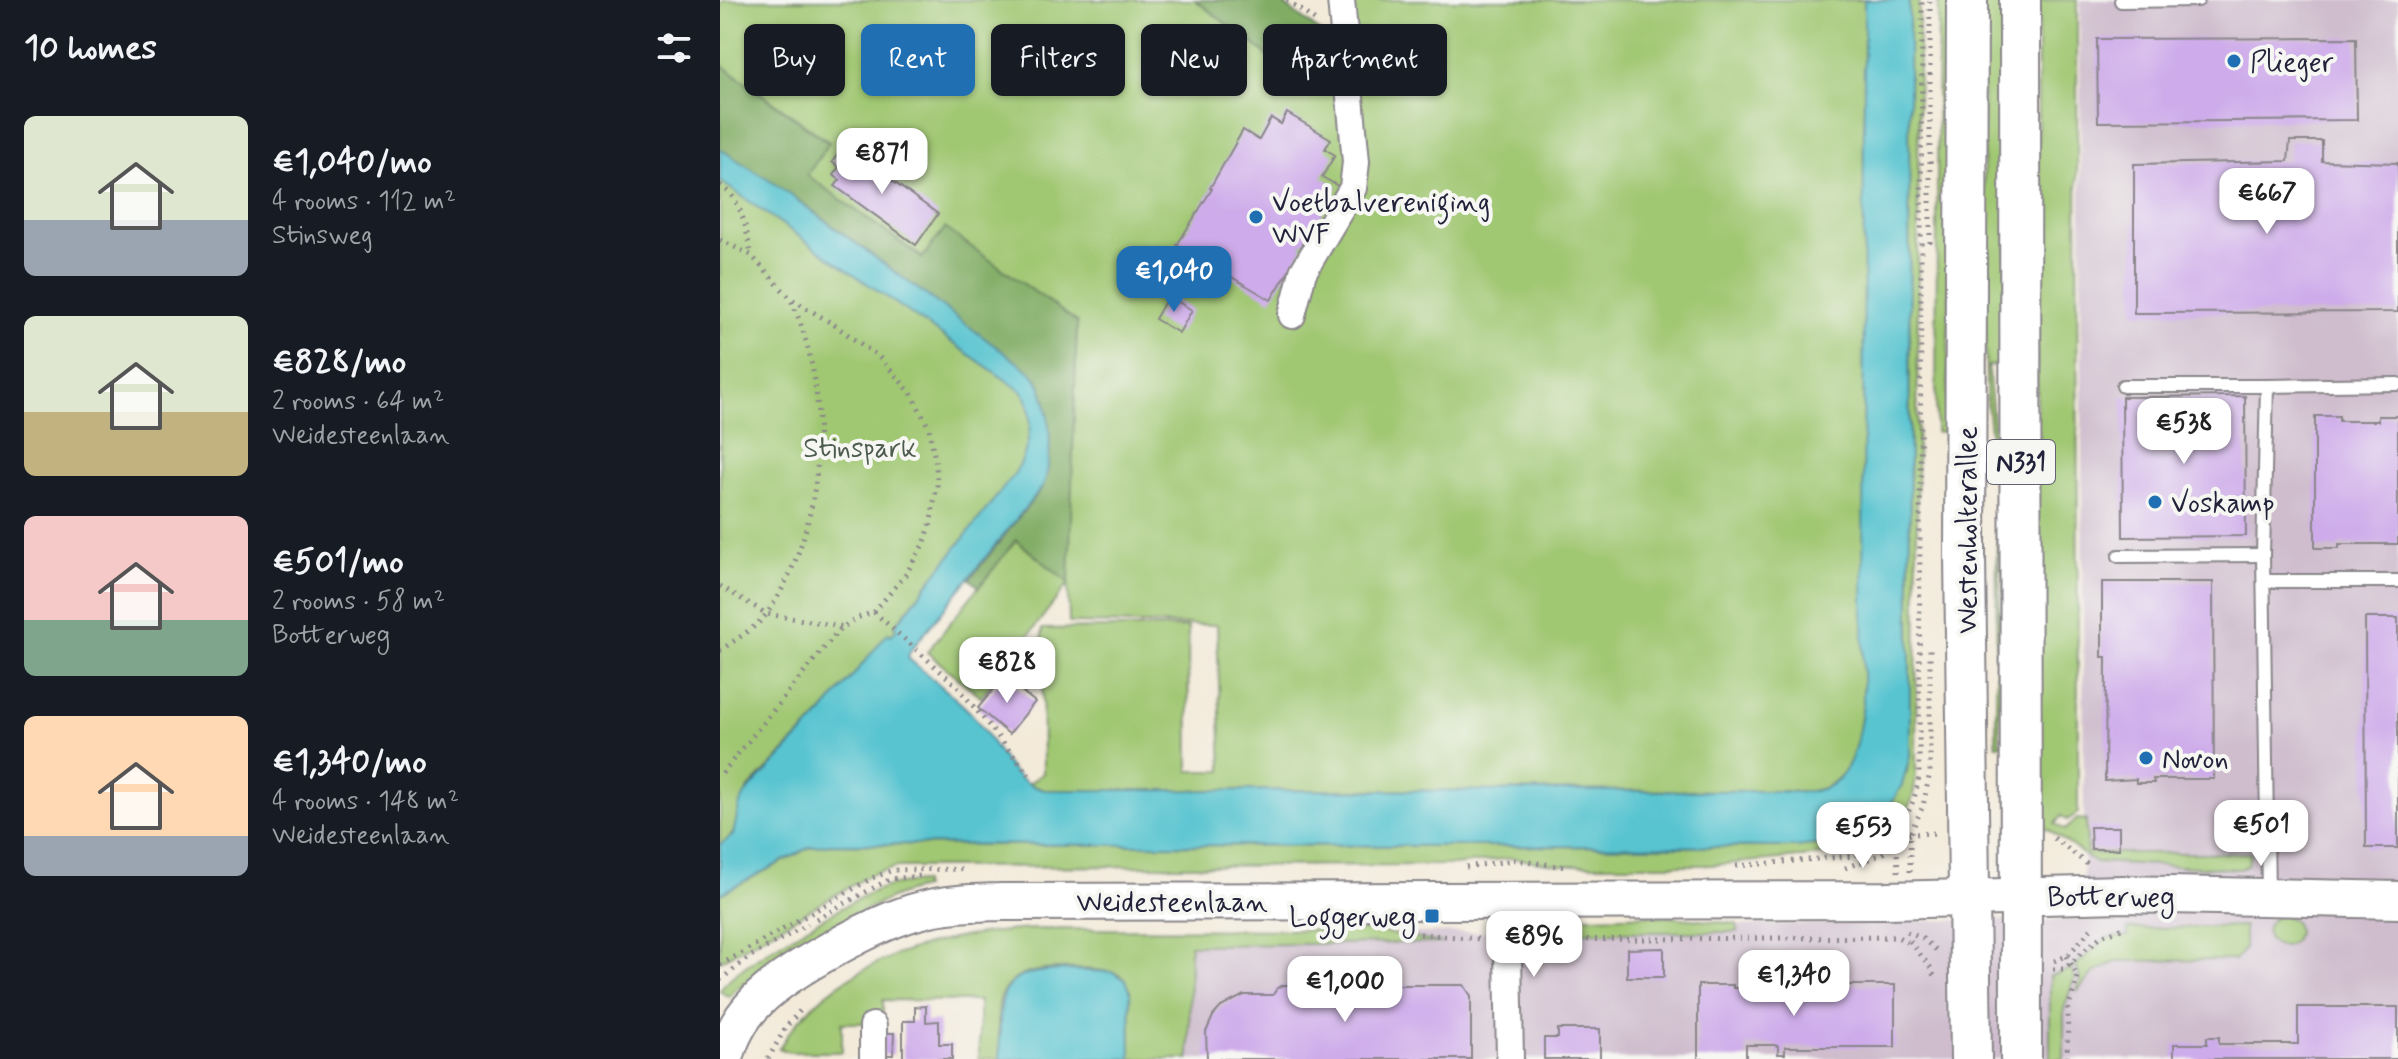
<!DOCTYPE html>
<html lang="en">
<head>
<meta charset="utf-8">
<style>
  :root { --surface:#171b24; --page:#20242c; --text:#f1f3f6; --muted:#9ea1a6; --accent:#1f6fb2 }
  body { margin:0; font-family:Mynerve,sans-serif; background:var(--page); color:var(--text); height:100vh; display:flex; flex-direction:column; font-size:30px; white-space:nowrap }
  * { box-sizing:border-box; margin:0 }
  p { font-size:26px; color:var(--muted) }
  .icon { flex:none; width:44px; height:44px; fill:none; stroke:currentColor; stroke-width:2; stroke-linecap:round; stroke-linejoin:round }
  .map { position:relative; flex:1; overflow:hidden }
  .drawer { display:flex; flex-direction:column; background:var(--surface); width:720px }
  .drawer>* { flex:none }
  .hud { position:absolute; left:24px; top:24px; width:760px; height:72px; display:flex; gap:16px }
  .price { position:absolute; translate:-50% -68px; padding:0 18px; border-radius:16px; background:#fff; color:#222; font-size:26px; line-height:52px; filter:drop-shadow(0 2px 4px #0008) }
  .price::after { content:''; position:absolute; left:50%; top:48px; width:24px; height:18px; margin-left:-12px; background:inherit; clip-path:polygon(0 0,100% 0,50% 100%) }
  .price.current { background:var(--accent); color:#fff }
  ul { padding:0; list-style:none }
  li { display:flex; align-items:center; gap:24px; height:200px; padding:0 24px }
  li span { display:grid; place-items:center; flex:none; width:224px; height:160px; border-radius:12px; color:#555 }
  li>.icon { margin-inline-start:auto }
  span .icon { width:96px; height:96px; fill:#fffc; stroke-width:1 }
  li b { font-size:34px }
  h2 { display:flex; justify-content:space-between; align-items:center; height:96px; padding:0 24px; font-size:34px }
  .pill { padding:0 28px; border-radius:12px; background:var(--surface); box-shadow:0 2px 6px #0004; font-size:28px; line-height:72px }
  .pill.current { background:var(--accent); color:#fff }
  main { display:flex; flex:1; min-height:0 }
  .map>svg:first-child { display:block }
  .industrial { fill:#cfbdce }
  .green { fill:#a0c772; stroke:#617456; stroke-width:2; fill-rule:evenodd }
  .forest { fill:#80ac64; stroke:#516750; stroke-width:2 }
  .water { fill:#58c4d0; stroke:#3d7386; stroke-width:2 }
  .building { fill:#ceabea }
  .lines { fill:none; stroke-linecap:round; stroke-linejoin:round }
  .lane-casing { stroke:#8a868a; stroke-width:16 }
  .street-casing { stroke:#8a868a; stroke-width:30 }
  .secondary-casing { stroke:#8a868a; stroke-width:40 }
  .primary-casing { stroke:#8a868a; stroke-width:44 }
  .path { stroke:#8a868a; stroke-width:5; stroke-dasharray:2 6; stroke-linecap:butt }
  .lane { stroke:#fff; stroke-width:12 }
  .street { stroke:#fff; stroke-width:26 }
  .secondary { stroke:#fff; stroke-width:36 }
  .primary { stroke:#fff; stroke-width:40 }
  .poi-dot { fill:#1f6fb2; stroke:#f6f6f2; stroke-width:3 }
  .labels { text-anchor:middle; stroke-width:8; stroke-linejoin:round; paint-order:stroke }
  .shield { fill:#f6f6f2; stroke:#626272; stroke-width:2 }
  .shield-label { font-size:26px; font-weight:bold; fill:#22223b }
  .poi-label { font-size:28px; fill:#22223b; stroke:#f6f6f2; text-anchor:start }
  .park-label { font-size:28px; fill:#4e5c4e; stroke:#f6f6f2 }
  .street-label { font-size:28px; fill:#22223b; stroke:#f6f6f2 }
</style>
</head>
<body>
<main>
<section class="drawer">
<h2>10 homes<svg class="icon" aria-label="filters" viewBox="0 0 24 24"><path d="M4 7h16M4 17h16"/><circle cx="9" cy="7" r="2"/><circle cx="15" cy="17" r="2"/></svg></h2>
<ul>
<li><span style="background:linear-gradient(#dfe7d0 65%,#9aa5b1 0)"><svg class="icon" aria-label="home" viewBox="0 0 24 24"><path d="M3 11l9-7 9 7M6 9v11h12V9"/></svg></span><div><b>€1,040/mo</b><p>4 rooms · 112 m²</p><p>Stinsweg</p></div></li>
<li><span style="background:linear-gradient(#dfe7d0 60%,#c2b280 0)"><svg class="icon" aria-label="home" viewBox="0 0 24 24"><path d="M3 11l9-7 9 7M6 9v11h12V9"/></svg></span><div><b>€828/mo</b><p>2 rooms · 64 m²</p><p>Weidesteenlaan</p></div></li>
<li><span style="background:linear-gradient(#f6c9c9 65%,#7fa58c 0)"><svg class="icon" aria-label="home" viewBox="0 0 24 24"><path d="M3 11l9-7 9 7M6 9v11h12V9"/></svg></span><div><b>€501/mo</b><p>2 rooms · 58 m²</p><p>Botterweg</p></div></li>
<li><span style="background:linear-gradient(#ffd9b3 75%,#9aa5b1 0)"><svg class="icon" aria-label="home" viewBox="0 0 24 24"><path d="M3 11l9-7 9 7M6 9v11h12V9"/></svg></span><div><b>€1,340/mo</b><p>4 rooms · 148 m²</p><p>Weidesteenlaan</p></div></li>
</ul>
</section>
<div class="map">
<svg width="1678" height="1059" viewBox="0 0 1678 1059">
  <rect width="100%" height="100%" fill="#f6f6f2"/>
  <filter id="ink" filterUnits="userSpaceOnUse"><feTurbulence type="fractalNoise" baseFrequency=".0125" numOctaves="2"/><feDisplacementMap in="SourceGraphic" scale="16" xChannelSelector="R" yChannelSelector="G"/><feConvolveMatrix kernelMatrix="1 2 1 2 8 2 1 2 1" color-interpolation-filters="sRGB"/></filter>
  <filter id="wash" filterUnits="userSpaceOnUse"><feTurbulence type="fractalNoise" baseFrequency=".006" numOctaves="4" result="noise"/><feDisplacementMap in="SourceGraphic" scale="32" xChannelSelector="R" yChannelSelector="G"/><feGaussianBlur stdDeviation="1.8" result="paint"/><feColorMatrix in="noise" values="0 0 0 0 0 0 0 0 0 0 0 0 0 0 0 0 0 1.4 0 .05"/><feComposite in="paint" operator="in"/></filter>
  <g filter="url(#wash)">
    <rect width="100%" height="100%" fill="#f3ead9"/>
    <path class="industrial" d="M1360,0H1678V1059H384L385,941L1235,920H1362L1364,825Z"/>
    <g class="green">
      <path d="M4,0H475L544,52H618L639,45L635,36L632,0H1144V665C1143,707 1146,782 1092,791L324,790L308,784L323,773L322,629L468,627L469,771H502L497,625L349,623L348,584L261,697L207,652L296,540L348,582L357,323L225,229L203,258L86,175L109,142L0,64V6Z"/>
      <path d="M1189,0H1199L1196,775L1193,797L1184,817L1157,841L1125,853L993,865H841L792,858L734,865L177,867L152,874L0,961V894L91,847L110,844L1076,847L1187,772L1190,731Z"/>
      <path d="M1218,0H1234L1227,432H1216Z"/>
      <path d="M1262,0H1286L1287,745H1276L1277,496L1266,394ZM1282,364L1284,742H1280L1279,483L1268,366Z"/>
      <path d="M1318,0H1357L1358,813L1347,820L1341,816L1335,824L1345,830L1357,819L1366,820L1367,853H1531L1527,866L1520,869L1374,862L1328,829L1316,827Z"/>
      <path d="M0,181L300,389C314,403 312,438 305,456C301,466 294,474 288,483L175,625L177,629L171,636L168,634L103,712L29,788C16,808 24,832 0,845Z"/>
      <path d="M203,882V888C162,896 127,922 91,942C63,958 31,972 9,997L0,991C7,969 128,903 154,891C170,884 186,883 203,882Z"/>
      <path d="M933,915L1017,924V932H818L826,923L838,918Z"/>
      <circle cx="1562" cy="931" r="15"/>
      <path d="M1524,926V949L1515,960L1397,961L1373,973L1357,992L1360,978L1356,965L1386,938L1408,936V929Z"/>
      <path d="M314,929L650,930L722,943L470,945L469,1059H411L410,990L402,976C385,967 328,967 309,973C297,976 286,985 281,996C275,1013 280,1041 280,1059H259V1001L163,1000V1017H150L143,1023H122V1052H69L59,1048C112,960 217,934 314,929Z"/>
      <path d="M1352,969L1354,979L1344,1009V1059H1330V976Z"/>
    </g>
    <g class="forest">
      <path d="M475,0H558L608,38L618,52L615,67L602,78H566L544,52Z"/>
      <path d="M0,64L109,143L87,175L202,258L225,228L357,322L349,583L296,540L259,587L250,579L319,492C335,467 331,404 317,378L77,199L0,149Z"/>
    </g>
    <g class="water">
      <path d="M1144,0H1189L1190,757L1182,785L1156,830L1116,842L1076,847L110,844L90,847L0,894V845L13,835L19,806L25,794L103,712L168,633L171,635L177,629L175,626L295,473C308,455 317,411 303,392L0,181V149L58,186L312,373C332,393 334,461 323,486L190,651L188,658C208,676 230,692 249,711C274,737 285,781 324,790L1050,791C1066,791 1085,794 1101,789C1135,779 1139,732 1143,703Z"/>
      <path d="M349,970L392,972L406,980L410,990L411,1059H280C280,995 272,970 349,970Z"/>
    </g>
    <g id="blocks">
      <g class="building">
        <path d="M1636,38L1637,120L1378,122L1377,39Z"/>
        <path d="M567,113L611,139L605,149L615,155L602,177L618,186L585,243L583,242L581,246L583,247L551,300L457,245L492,189L490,188L523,130L539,140L551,118L561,124Z"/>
        <path d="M1570,141H1602V161L1678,163V312L1414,313V164L1568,161Z"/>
        <path d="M124,146L218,214L196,245L115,186L120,180L113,175L119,167L112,162Z"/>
        <path d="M448,296L472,310L459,333L435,319Z"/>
        <path d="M1525,396L1526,536L1403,537L1402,397Z"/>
        <path d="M1595,416H1619V421H1658V416H1678V544H1619V548H1595Z"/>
        <path d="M1382,582H1493L1494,779H1433L1434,783H1416V779L1385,781L1386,657H1382Z"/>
        <path d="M1645,618H1678V848H1646Z"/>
        <path d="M284,677L315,702L289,734L258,708Z"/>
        <path d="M1370,827H1399V849H1371Z"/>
        <path d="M944,948V977H907V949Z"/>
        <path d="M564,985H744L751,996V1059H487L486,1032L493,1016L501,1007L524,995H553L557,988Z"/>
        <path d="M978,985H1013V988H1054V985H1175V1047H1065V1054H1058V1046L1054,1045H1026V1059H978Z"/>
        <path d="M206,1006V1022L219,1021V1044H232V1059H183V1021H195V1007Z"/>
        <path d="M1578,1007H1678V1059H1454V1044H1487V1037H1499V1044H1578Z"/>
        <path d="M838,1029H880V1059H824V1038H838Z"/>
        <path d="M163,1033H174L173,1055H163Z"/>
      </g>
    </g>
  </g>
  <g filter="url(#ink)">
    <use href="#blocks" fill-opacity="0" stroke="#8a868a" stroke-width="2"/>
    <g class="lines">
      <defs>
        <g id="lane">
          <path d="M1401,1L1478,0"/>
          <path d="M1403,386H1547"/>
          <path d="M1399,556L1543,555"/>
          <path d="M1544,581H1678"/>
          <path d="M1548,895L1543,555L1547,386L1678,384"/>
        </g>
        <g id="street">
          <path d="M572,315L583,272L633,188L636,162L621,0"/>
          <path d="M787,900L790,1059"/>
          <path d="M153,1059V1026"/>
        </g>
        <path id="secondary" d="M5,1059C10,1037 21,1017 37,1001C67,970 160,920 202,910C228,903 255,903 281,902L1167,900L1403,894L1678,900"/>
        <g id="primary">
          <path d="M1247,0L1245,555L1251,1059"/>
          <path d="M1300,0L1301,1059"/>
        </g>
      </defs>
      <use href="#lane" class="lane-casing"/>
      <use href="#street" class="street-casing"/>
      <use href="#secondary" class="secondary-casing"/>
      <use href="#primary" class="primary-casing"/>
      <g class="path">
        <path d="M567,0L598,23"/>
        <path d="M0,185C23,200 26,230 31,254"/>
        <path d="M0,240L31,255L70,298L113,324L159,357L191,393L209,428L216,465L217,485L210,526L205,541L186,574L154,612L137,618L118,631L0,776"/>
        <path d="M1210,243V0"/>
        <path d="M0,586L47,614L125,627"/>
        <path d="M154,612L237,686L309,775"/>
        <path d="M0,651C15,639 37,628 48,612C107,526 114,394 71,300"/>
        <path d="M1334,838L1367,864"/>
        <path d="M1016,866L1133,856L1167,840"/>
        <path d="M746,867L795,860L847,867"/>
        <path d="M1125,868L1162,854L1190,834L1218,833"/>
        <path d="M1178,872L1177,852L1167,840C1186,821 1195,803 1199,776L1202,0"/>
        <path d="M1190,872V834L1203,806L1210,772V645"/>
        <path d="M96,919L170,879L200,876"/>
        <path d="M1187,932L1203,939L1216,950"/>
        <path d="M700,934L761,939"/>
        <path d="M811,940L1178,937L1190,944"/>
        <path d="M1190,941L1211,968L1215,979"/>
        <path d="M1347,956L1358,977L1348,1008L1347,1059"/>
        <path d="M1334,961L1347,956L1374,926"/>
        <path d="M0,965L152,878L173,870L244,869"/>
        <path d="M1333,969H1344L1381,936L1404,928"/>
        <path d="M0,980L31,956L88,924"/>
        <path d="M48,1059L66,1027L83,1007"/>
      </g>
      <use href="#lane" class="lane"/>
      <use href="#street" class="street"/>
      <use href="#secondary" class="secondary"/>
      <use href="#primary" class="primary"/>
    </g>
  </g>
  <g class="poi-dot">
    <circle cx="1514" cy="61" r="8"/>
    <circle cx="536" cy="217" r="8"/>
    <circle cx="1435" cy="502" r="8"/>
    <circle cx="1426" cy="758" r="8"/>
    <rect x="704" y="908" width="16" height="16" rx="4"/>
  </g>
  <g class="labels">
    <rect class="shield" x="1267" y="440" width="68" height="44" rx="6"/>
    <g class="shield-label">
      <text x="1301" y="471">N331</text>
    </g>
    <g class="poi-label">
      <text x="1530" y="71">Plieger</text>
      <text x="552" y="211">Voetbalvereniging<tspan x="552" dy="32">WVF</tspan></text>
      <text x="1451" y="512">Voskamp</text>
      <text x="1442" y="768">Novon</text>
      <text x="696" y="926" text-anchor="end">Loggerweg</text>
    </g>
    <g class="park-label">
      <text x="140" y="457">Stinspark</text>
    </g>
    <g class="street-label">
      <text transform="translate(1246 530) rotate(-90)" y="10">Westenholterallee</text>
      <text x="1391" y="906">Botterweg</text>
      <text x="452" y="911">Weidesteenlaan</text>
    </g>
  </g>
</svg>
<b class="price" style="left:162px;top:196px">€871</b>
<b class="price" style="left:1547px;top:236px">€667</b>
<b class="price current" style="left:454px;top:314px">€1,040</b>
<b class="price" style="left:1464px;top:466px">€538</b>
<b class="price" style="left:287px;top:705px">€828</b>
<b class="price" style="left:1541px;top:868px">€501</b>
<b class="price" style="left:1143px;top:870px">€553</b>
<b class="price" style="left:814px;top:979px">€896</b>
<b class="price" style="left:1074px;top:1018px">€1,340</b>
<b class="price" style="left:625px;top:1024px">€1,000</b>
<div class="hud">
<a class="pill">Buy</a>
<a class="pill current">Rent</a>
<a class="pill">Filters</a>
<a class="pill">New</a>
<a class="pill">Apartment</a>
</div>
</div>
</main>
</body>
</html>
